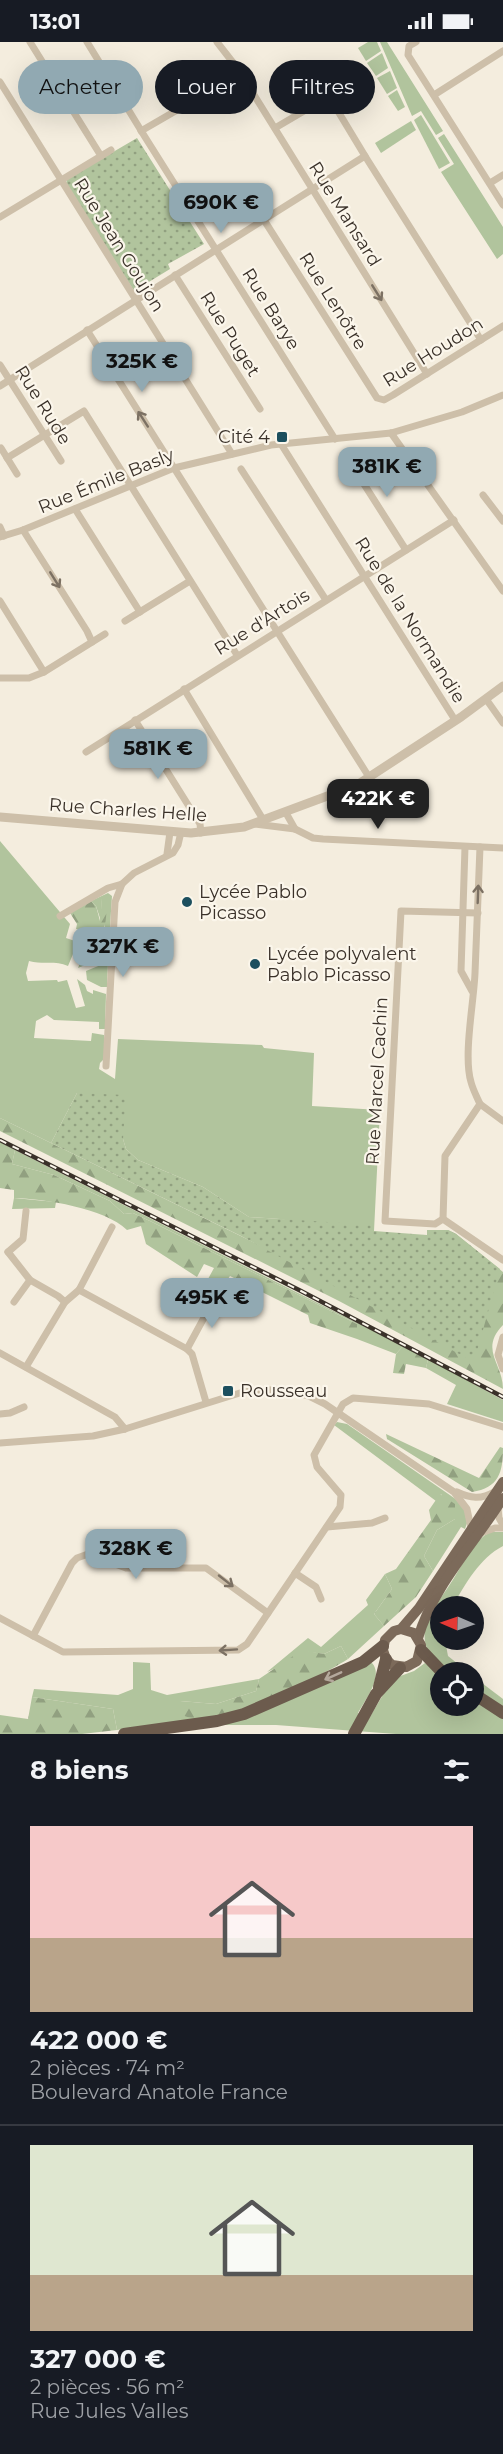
<!DOCTYPE html>
<html lang="fr">
<head>
<meta charset="utf-8">
<style>
  :root { --surface:#171b24; --page:#20242c; --text:#f1f3f6; --muted:#9ea1a6; --line:#363941; --accent:#91a9b2 }
  body { margin:0; font-family:Montserrat,sans-serif; background:var(--page); color:var(--text); height:100vh; display:flex; flex-direction:column; font-size:22px; white-space:nowrap }
  * { box-sizing:border-box; margin:0 }
  p { font-size:20px; color:var(--muted) }
  .icon { flex:none; width:33px; height:33px; fill:none; stroke:currentColor; stroke-width:2; stroke-linecap:round; stroke-linejoin:round }
  .map { position:relative; height:1692px; overflow:hidden }
  .details { display:flex; flex-direction:column; background:var(--surface); flex:1 }
  .details>* { flex:none }
  .hud { position:absolute; left:18px; top:18px; width:468px; height:54px; display:flex; gap:12px }
  .needle { width:39px; rotate:272deg }
  .buttons { position:absolute; left:430px; top:1554px; display:grid; gap:12px }
  .buttons a { display:grid; place-items:center; width:54px; height:54px; border-radius:50%; background:var(--surface); box-shadow:0 6px 24px #0002; font-size:30px }
  .price { position:absolute; translate:-50% -51px; padding:0 14px; border-radius:12px; background:var(--accent); color:#111; font-size:20px; line-height:39px; filter:drop-shadow(0 2px 3px #0008) }
  .price::after { content:''; position:absolute; left:50%; top:36px; width:18px; height:14px; margin-left:-9px; background:inherit; clip-path:polygon(0 0,100% 0,50% 100%) }
  .price.on { background:#222; color:#fff }
  ul { padding:0; list-style:none }
  li { display:grid; align-content:center; gap:12px; height:318px; padding:0 30px }
  li+li { border-top:2px solid var(--line) }
  li span { display:grid; place-items:center; height:186px; border-radius:0px; color:#555 }
  li>.icon { margin-inline-start:auto }
  span .icon { width:108px; height:108px; fill:#fffc; stroke-width:1 }
  li b { font-size:26px }
  h2 { display:flex; justify-content:space-between; align-items:center; height:72px; padding:0 30px; font-size:26px }
  .tag { padding:0 21px; border-radius:27px; background:var(--surface); box-shadow:0 6px 24px #0002; font-size:21px; line-height:54px }
  .tag.on { background:var(--accent); color:#111 }
  .status { display:flex; justify-content:space-between; align-items:center; height:42px; padding:0 30px; background:var(--surface); direction:ltr }
  .status svg { height:16px; fill:currentColor }
  .map>svg:first-child { display:block }
  .grass { fill:#b1c49d }
  .forest { fill:url(#forest-firs) }
  .park { fill:url(#park-dots) }
  .lines { fill:none; stroke-linecap:round; stroke-linejoin:round }
  .minor { stroke:#cdbfa9; stroke-width:7 }
  .tertiary { stroke:#cdbfa9; stroke-width:9 }
  .primary { stroke:#7c6a5a; stroke-width:10 }
  .trunk { stroke:#6c5b4d; stroke-width:12 }
  .rail-casing { stroke:#3a3129; stroke-width:4.5 }
  .rail { stroke:#fbf6eb; stroke-width:2; stroke-dasharray:7; stroke-linecap:butt }
  .oneway { stroke:#7c7163 }
  .oneway2 { stroke:#b4a89c }
  .poi-dot { fill:#1c4f5e; stroke:#fbf6eb; stroke-width:2 }
  .labels { text-anchor:middle; stroke-width:4.5; stroke-linejoin:round; paint-order:stroke }
  .street-label { font-size:18px; fill:#3a3129; stroke:#fbf6eb }
  .poi-label { font-size:18px; fill:#3a3129; stroke:#fbf6eb; text-anchor:start }
</style>
</head>
<body>
<div class="status"><b>13:01</b><svg viewBox="0 0 49 12"><path d="M0 12V9h3v3zM5 12V6h3v6zM10 12V3h3v9zM15 12V0h3v12zM26 1h20v11H26zM47 4h2v5h-2z"/></svg></div>
<div class="map">
<svg width="503" height="1692" viewBox="0 0 503 1692">
  <defs>
    <pattern id="forest-firs" width="22" height="20" patternUnits="userSpaceOnUse" patternTransform="scale(1.5)"><rect width="22" height="20" fill="#b1c49d"/><path d="M5 1l3.5 6h-7zM16 11l3.5 6h-7z" fill="#91a080"/></pattern>
    <pattern id="park-dots" width="8" height="8" patternUnits="userSpaceOnUse" patternTransform="scale(1.5)"><rect width="8" height="8" fill="#b1c49d"/><path d="M2 2h.1M6 6h.1" fill="none" stroke="#91a080" stroke-width="1.8" stroke-linecap="round"/></pattern>
  </defs>
  <rect width="100%" height="100%" fill="#f4edde"/>
  <g class="grass">
    <path d="M368,0H377L381,9L366,19L358,6Z"/>
    <path d="M380,0H387L443,89L436,93L421,69L412,74Z"/>
    <path d="M382,11L388,26L376,34L367,21Z"/>
    <path d="M390,29L397,46L387,52L377,36Z"/>
    <path d="M397,48L405,65L398,69L388,54Z"/>
    <path d="M421,73L450,121L439,127L414,78Z"/>
    <path d="M411,79L416,88L381,111L375,101Z"/>
    <path d="M444,92L503,185V212L497,217L441,130L454,122L438,96Z"/>
    <path d="M0,799L70,882L66,896L78,900L68,924C55,918 44,923 29,919L26,931L28,939L57,938L58,940L67,938L76,966L85,964L77,937L85,943L87,949L93,952V948L106,952L105,987H99V980L54,978L47,973L36,979L34,996L91,999L92,991L104,993V1017L100,1021L99,1027L115,1037L118,997L262,1003L264,1006L314,1011L312,1064L380,1068L374,1189L443,1207L280,1177L249,1175L203,1145L138,1118L126,1107L123,1097L77,1051L51,1101L0,1076Z"/>
    <path d="M108,851L112,854L108,915L102,917L98,912L87,916L90,921L78,926L89,899L97,897L105,887L102,856L101,879L96,864L91,859Z"/>
    <path d="M108,920L107,945H101L87,938L86,929Z"/>
    <path d="M15,1108L403,1304L396,1312L357,1297V1282L152,1180L133,1171L124,1172L110,1159L54,1133L12,1122Z"/>
    <path d="M14,1156L56,1160L55,1166L12,1167Z"/>
    <path d="M428,1317L503,1358V1380L447,1362L456,1343L426,1326Z"/>
    <path d="M337,1380L347,1382L457,1458L464,1466L467,1481L465,1487L461,1485L433,1529L424,1514L437,1488L455,1477L441,1452L436,1459L334,1383Z"/>
    <path d="M491,1490H503V1504C480,1516 465,1542 453,1564H441V1598H445L448,1614L468,1630C462,1630 455,1632 450,1630C435,1623 422,1606 425,1589C429,1570 445,1551 454,1536C464,1520 474,1497 491,1490Z"/>
    <path d="M385,1532L392,1547L374,1572L384,1584L348,1617L341,1604L324,1612L302,1609L281,1624L267,1630L308,1596L321,1605L368,1563L366,1558Z"/>
    <path d="M133,1620L150,1621L151,1648L167,1653L259,1637L256,1649L216,1662L180,1659L199,1677L117,1688L113,1667L32,1655L34,1647L118,1653L133,1647Z"/>
    <path d="M368,1621H372C384,1634 365,1658 358,1671L368,1678L384,1651L395,1636L414,1629L425,1621L441,1634V1664H474V1656L503,1675V1692H396L276,1683H212Z"/>
    <path d="M474,1635L503,1657V1666L474,1647Z"/>
  </g>
  <g class="forest">
    <path d="M107,855C106,872 109,905 82,897L84,889L76,887L77,882L70,871L91,859L96,864L100,879L102,856Z"/>
    <path d="M0,1076L451,1297L427,1188H448L456,1192L503,1230V1283C479,1308 503,1321 503,1347L339,1259L0,1089Z"/>
    <path d="M0,1100L15,1108L12,1122L54,1133L110,1159L124,1172L133,1171L152,1180L357,1282V1297L310,1281L308,1273L230,1234L217,1253L202,1248L214,1226L204,1222L197,1235L146,1202L141,1184L127,1188C104,1166 45,1157 14,1156V1148L0,1146Z"/>
    <path d="M403,1304L428,1317L426,1326L406,1322L404,1332L393,1331L396,1312Z"/>
    <path d="M386,1392L479,1436L500,1405L503,1406C503,1430 499,1446 472,1450L387,1397Z"/>
    <path d="M440,1452L455,1462V1477L437,1488L424,1514L433,1529L416,1555L384,1584L374,1572L392,1547L385,1532L396,1527L431,1478L429,1468Z"/>
    <path d="M341,1604L348,1617C320,1635 231,1678 199,1677C192,1677 183,1673 176,1672L180,1659L216,1662L256,1649L259,1637L302,1608L324,1612Z"/>
    <path d="M32,1655L113,1667L117,1688L82,1692H0V1673L28,1677Z"/>
  </g>
  <g class="park">
    <path d="M137,96L204,202L168,222L170,227L134,249L66,142L67,137Z"/>
    <path d="M77,1051L126,1053L123,1097L126,1107L138,1118L203,1145L249,1175L374,1183V1189L427,1193V1188H448L456,1192L500,1227L474,1320L241,1194L51,1101Z"/>
  </g>
  <g class="lines">
    <g class="minor">
      <path d="M30,0L101,114"/>
      <path d="M87,0L145,95L335,397"/>
      <path d="M217,0L238,27L427,332"/>
      <path d="M416,0L409,4L408,13L503,163"/>
      <path d="M0,40L232,412"/>
      <path d="M434,53L503,9"/>
      <path d="M275,86L321,59L333,61L365,114"/>
      <path d="M141,89L191,60L238,27"/>
      <path d="M490,141L503,133"/>
      <path d="M0,175L111,108"/>
      <path d="M264,178L377,356L384,358L393,353L503,284"/>
      <path d="M175,233L260,367"/>
      <path d="M87,288L369,735"/>
      <path d="M0,323L61,419"/>
      <path d="M0,344L365,114L481,298"/>
      <path d="M391,391L503,549"/>
      <path d="M281,402L455,678"/>
      <path d="M1,406L17,432"/>
      <path d="M7,416L84,369L237,613"/>
      <path d="M348,417L406,508"/>
      <path d="M241,427L326,558"/>
      <path d="M483,453L503,479"/>
      <path d="M75,467L140,570"/>
      <path d="M0,485L4,494"/>
      <path d="M23,488L87,589L92,600"/>
      <path d="M0,495L23,488L174,426L271,403L391,391L462,370L503,353"/>
      <path d="M0,559L44,630"/>
      <path d="M125,579L190,539"/>
      <path d="M0,636H29L44,630L105,592"/>
      <path d="M184,647L264,779"/>
      <path d="M486,657L503,681"/>
      <path d="M135,678L200,782L201,791"/>
      <path d="M86,710L454,478"/>
      <path d="M286,771L295,787"/>
      <path d="M255,782L295,787L313,796L323,797L503,806"/>
      <path d="M465,805L461,929L472,949"/>
      <path d="M167,812L170,790"/>
      <path d="M478,871L401,869L385,1179L435,1182L443,1177L503,1218"/>
      <path d="M60,874L108,846L122,842L134,831L173,811L178,803L181,790"/>
      <path d="M106,1024L115,860L122,842"/>
      <path d="M480,1062L503,1079"/>
      <path d="M443,1177L445,1114L480,1062C477,1055 473,1048 471,1040C463,1014 474,959 475,931L480,805"/>
      <path d="M8,1210L30,1238L58,1254L65,1260"/>
      <path d="M8,1210L23,1197L26,1169"/>
      <path d="M79,1248L187,1307L192,1312L206,1360"/>
      <path d="M14,1260L30,1238"/>
      <path d="M503,1295L498,1313L503,1327"/>
      <path d="M187,1307L206,1272V1260"/>
      <path d="M0,1311L115,1375L125,1387"/>
      <path d="M26,1325L65,1260L79,1248L112,1185"/>
      <path d="M0,1372L10,1371L24,1365"/>
      <path d="M0,1401L93,1394L125,1387L243,1350L282,1347L309,1354L325,1362L454,1450L467,1467L471,1486"/>
      <path d="M457,1450C470,1456 481,1458 494,1450"/>
      <path d="M498,1466L499,1476L503,1483"/>
      <path d="M327,1485L372,1481L385,1476"/>
      <path d="M481,1491L495,1486H503"/>
      <path d="M295,1531L316,1545L321,1557"/>
      <path d="M0,1576L63,1610L238,1608L247,1602L340,1465L341,1453L317,1425L314,1413L343,1362L353,1356L429,1362L503,1385"/>
      <path d="M33,1594L72,1521L77,1516L88,1512L126,1526H206L268,1571"/>
    </g>
    <path class="tertiary" d="M0,775L191,791L244,785L357,743L461,675L503,644"/>
    <g class="primary">
      <path d="M401,1587L414,1591L421,1603L417,1619L406,1625L392,1623L386,1617L383,1608L385,1598L394,1589L401,1587L419,1566L503,1440"/>
      <path d="M418,1596C433,1544 475,1501 503,1456"/>
    </g>
    <g class="trunk">
      <path d="M421,1608L442,1630"/>
      <path d="M379,1645L386,1617"/>
      <path d="M474,1652L503,1671"/>
      <path d="M124,1692L217,1679L244,1672L363,1620L383,1604"/>
      <path d="M354,1692L376,1652L400,1626"/>
    </g>
    <defs>
      <path id="rail" d="M0,1098L301,1249L503,1355"/>
    </defs>
    <use href="#rail" class="rail-casing"/>
    <use href="#rail" class="rail"/>
  </g>
  <defs><path id="oneway-shaft" d="M-6 0H5M1.5-3L5.5 0L1.5 3" fill="none" stroke-width="1.6" stroke-linecap="round" stroke-linejoin="round" transform="scale(1.5)"/></defs>
  <g class="oneway">
    <use href="#oneway-shaft" transform="translate(377 251) rotate(58)"/>
    <use href="#oneway-shaft" transform="translate(143 377) rotate(-123)"/>
    <use href="#oneway-shaft" transform="translate(55 538) rotate(58)"/>
    <use href="#oneway-shaft" transform="translate(478 852) rotate(-88)"/>
    <use href="#oneway-shaft" transform="translate(226 1539) rotate(38)"/>
    <use href="#oneway-shaft" transform="translate(228 1608) rotate(176)"/>
  </g>
  <use class="oneway2" href="#oneway-shaft" transform="translate(333 1634) rotate(156)"/>
  <g class="poi-dot">
    <rect x="276" y="389" width="12" height="12" rx="3"/>
    <circle cx="187" cy="860" r="6"/>
    <circle cx="255" cy="922" r="6"/>
    <rect x="222" y="1343" width="12" height="12" rx="3"/>
  </g>
  <g class="labels">
    <g class="street-label">
      <text transform="translate(345 172) rotate(58)" y="6">Rue Mansard</text>
      <text transform="translate(119 203) rotate(58)" y="6">Rue Jean Goujon</text>
      <text transform="translate(333 259) rotate(58)" y="6">Rue Lenôtre</text>
      <text transform="translate(271 267) rotate(58)" y="6">Rue Barye</text>
      <text transform="translate(230 292) rotate(58)" y="6">Rue Puget</text>
      <text transform="translate(433 310) rotate(-32)" y="6">Rue Houdon</text>
      <text transform="translate(43 363) rotate(58)" y="6">Rue Rude</text>
      <text transform="translate(106 439) rotate(-22)" y="6">Rue Émile Basly</text>
      <text transform="translate(410 578) rotate(58)" y="6">Rue de la Normandie</text>
      <text transform="translate(262 580) rotate(-32)" y="6">Rue d'Artois</text>
      <text transform="translate(128 768) rotate(4)" y="6">Rue Charles Helle</text>
      <text transform="translate(377 1039) rotate(-87)" y="6">Rue Marcel Cachin</text>
    </g>
    <g class="poi-label">
      <text x="270" y="401" text-anchor="end">Cité 4</text>
      <text x="199" y="856">Lycée Pablo<tspan x="199" dy="21">Picasso</tspan></text>
      <text x="267" y="918">Lycée polyvalent<tspan x="267" dy="21">Pablo Picasso</tspan></text>
      <text x="240" y="1355">Rousseau</text>
    </g>
  </g>
</svg>
<div class="buttons">
<a><svg class="needle" viewBox="-14 -14 28 28"><path d="M0-13l5 13h-10z" fill="#e53935"/><path d="M0 13l5-13h-10z" fill="#9ea1a6"/></svg></a>
<a><svg class="icon" aria-label="locate" viewBox="0 0 24 24"><circle cx="12" cy="12" r="6"/><path d="M12 2v4M12 18v4M2 12h4M18 12h4"/></svg></a>
</div>
<b class="price" style="left:221px;top:192px">690K €</b>
<b class="price" style="left:142px;top:351px">325K €</b>
<b class="price" style="left:387px;top:456px">381K €</b>
<b class="price" style="left:158px;top:738px">581K €</b>
<b class="price on" style="left:378px;top:788px">422K €</b>
<b class="price" style="left:123px;top:936px">327K €</b>
<b class="price" style="left:212px;top:1287px">495K €</b>
<b class="price" style="left:136px;top:1538px">328K €</b>
<div class="hud">
<a class="tag on">Acheter</a>
<a class="tag">Louer</a>
<a class="tag">Filtres</a>
</div>
</div>
<section class="details">
<h2>8 biens<svg class="icon" aria-label="filters" viewBox="0 0 24 24"><path d="M4 7h16M4 17h16"/><circle cx="9" cy="7" r="2"/><circle cx="15" cy="17" r="2"/></svg></h2>
<ul>
<li><span style="background:linear-gradient(#f6c9c9 60%,#b9a48a 0)"><svg class="icon" aria-label="home" viewBox="0 0 24 24"><path d="M3 11l9-7 9 7M6 9v11h12V9"/></svg></span><div><b>422 000 €</b><p>2 pièces · 74 m²</p><p>Boulevard Anatole France</p></div></li>
<li><span style="background:linear-gradient(#dfe7d0 70%,#b9a48a 0)"><svg class="icon" aria-label="home" viewBox="0 0 24 24"><path d="M3 11l9-7 9 7M6 9v11h12V9"/></svg></span><div><b>327 000 €</b><p>2 pièces · 56 m²</p><p>Rue Jules Valles</p></div></li>
</ul>
</section>
</body>
</html>
